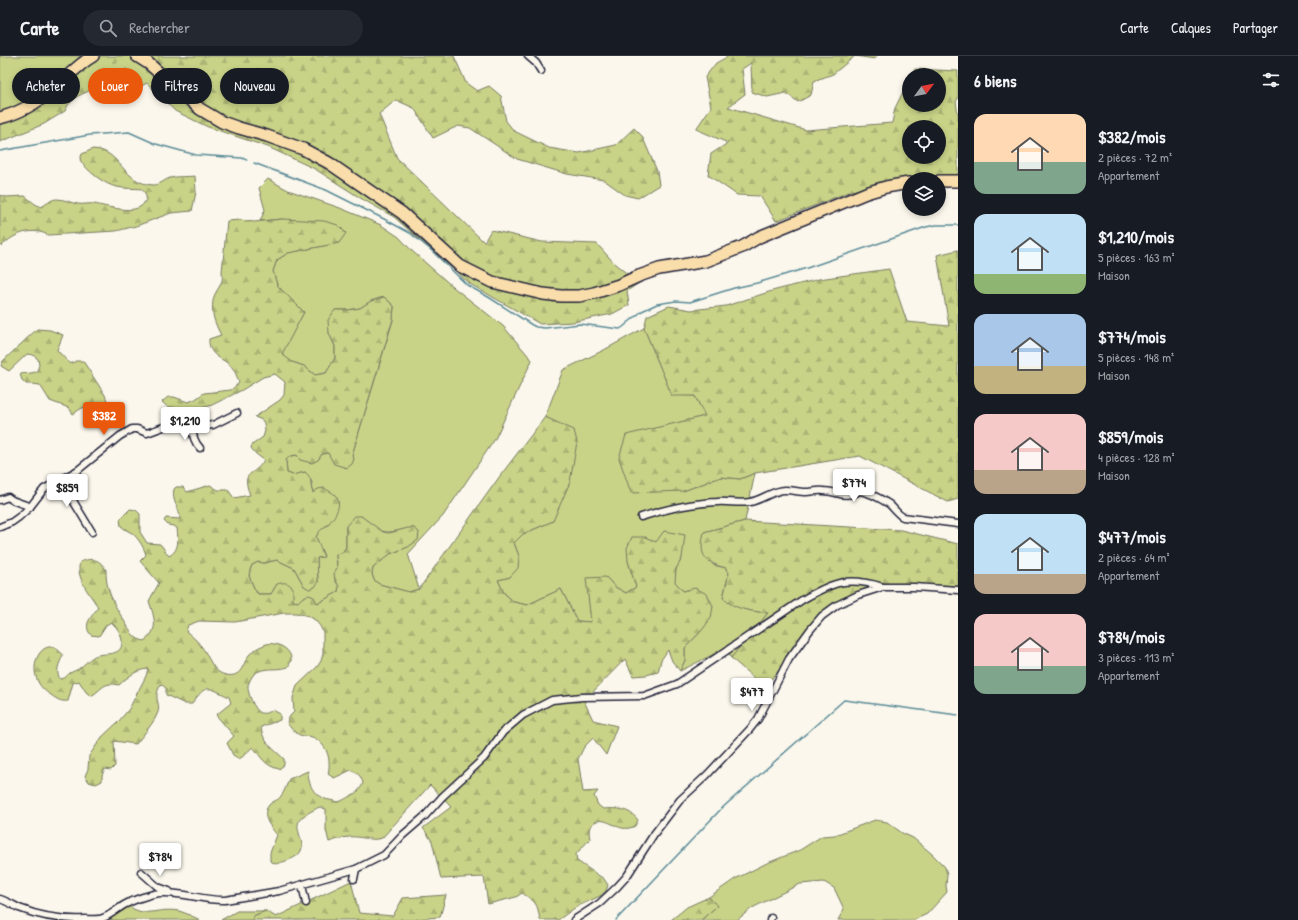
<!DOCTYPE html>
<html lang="fr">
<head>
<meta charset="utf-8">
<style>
  :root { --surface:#171b24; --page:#242831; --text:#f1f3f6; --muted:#9ea1a6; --line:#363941; --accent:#ea580c }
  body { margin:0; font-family:"Patrick Hand",sans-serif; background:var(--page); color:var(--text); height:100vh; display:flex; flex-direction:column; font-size:15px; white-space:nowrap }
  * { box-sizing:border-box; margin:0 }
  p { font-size:13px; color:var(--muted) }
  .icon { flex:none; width:22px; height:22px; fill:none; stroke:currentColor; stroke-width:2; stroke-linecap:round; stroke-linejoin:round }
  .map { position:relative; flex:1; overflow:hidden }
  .sheet { display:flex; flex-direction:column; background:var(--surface); width:340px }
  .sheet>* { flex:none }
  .banner { position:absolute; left:12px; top:12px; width:380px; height:36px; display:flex; gap:8px }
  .needle { width:26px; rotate:58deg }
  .tools { position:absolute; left:902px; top:12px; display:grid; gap:8px }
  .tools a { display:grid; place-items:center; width:44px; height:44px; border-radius:50%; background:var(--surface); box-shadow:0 2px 6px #0003; font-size:20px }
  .price { position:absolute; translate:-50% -34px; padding:0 9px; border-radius:4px; background:#fff; color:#222; font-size:13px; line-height:26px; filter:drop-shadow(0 1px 2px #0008) }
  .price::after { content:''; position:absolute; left:50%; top:24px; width:12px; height:9px; margin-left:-6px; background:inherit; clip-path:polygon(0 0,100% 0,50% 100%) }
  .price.current { background:var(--accent); color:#fff }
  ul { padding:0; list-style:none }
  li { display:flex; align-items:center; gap:12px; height:100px; padding:0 16px }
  li span { display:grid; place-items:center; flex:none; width:112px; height:80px; border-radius:12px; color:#555 }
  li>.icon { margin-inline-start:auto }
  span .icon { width:48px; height:48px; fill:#fffc; stroke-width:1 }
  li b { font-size:17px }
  h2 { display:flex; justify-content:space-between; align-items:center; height:48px; padding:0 16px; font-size:17px }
  .pill { padding:0 14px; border-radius:18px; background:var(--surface); box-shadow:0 2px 6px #0003; font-size:14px; line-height:36px }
  .pill.current { background:var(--accent); color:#fff }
  header { display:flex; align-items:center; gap:24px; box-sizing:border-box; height:56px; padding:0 20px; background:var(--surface); border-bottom:1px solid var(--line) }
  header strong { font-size:19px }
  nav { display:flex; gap:22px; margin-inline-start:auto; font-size:14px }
  .search { width:280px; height:36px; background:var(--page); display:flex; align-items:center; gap:10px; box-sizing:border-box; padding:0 14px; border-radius:22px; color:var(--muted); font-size:15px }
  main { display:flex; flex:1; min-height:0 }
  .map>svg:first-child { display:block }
  .grass { fill:#c9d387; stroke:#767a61 }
  .forest { fill:url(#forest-firs); stroke:#767a61; fill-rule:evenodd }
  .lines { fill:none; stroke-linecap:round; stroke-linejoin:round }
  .stream { stroke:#5a8a97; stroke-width:1.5 }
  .street-casing { stroke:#22223b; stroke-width:9 }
  .highway-casing { stroke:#22223b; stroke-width:14 }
  .street { stroke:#fbf7ec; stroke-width:6 }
  .highway { stroke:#f9deab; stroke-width:11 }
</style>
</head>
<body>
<header>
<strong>Carte</strong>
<div class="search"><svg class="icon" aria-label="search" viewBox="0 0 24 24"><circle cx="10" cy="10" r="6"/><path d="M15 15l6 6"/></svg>Rechercher</div>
<nav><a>Carte</a><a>Calques</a><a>Partager</a></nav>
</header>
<main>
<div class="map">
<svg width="958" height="864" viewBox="0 0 958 864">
  <defs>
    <pattern id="forest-firs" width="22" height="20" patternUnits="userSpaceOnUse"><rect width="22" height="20" fill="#c9d387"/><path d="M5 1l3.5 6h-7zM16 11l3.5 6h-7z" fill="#acb575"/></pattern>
  </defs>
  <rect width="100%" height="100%" fill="#fbf7ec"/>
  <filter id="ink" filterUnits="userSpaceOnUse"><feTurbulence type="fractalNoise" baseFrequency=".025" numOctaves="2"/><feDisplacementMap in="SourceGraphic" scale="8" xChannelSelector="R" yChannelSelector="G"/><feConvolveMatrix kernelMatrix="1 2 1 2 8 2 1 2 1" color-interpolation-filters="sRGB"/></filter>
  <g filter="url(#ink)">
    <g class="grass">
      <path d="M0,0H80L85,14L32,55L0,64Z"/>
      <path d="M268,123L288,134L340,152L381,169L399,181L412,195L453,231L503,270L532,304L495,383L443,460L408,498L419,533L409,536L379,528L374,524L372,518L373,512L390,498L408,491L414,472C405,472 397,476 389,476C379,477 369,466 361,460L346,470V491L342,497L336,498L337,512L335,524L339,530L338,536L322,545L316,547L303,541L298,546L292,545L277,528L271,538H258L254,532L249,520L250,514L252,509L258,506L264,507L277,504L294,512L304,530L318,526L317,502L324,500L316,481L319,475L329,468L311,432L312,426L305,416L293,419L287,417L286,404L290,400L297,399L318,404L322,398L328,397L354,403L352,399L393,264L394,250L384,241L371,245L360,252L348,254H335L329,277L335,290V302L326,317L315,319L304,310L292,306L281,298L304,256L277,229L273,215L277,204L288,197L338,187L282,163L260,165L265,154L259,132Z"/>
      <path d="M644,272L672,339L695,340L705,360L626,380L683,435L721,421L740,423L755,417L745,465L704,476L713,509L726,512L729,517L723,541C735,554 752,555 768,557L731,602L726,592L680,615L685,604V592L703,573L683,535L674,525L676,513L682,502L645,481L628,505L636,531L626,537L615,531L606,521L591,566L577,565L561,533L527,549L514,546L504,537L498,524L510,521L519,500L514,487L523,478L553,465L574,375L545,361L563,314L604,294Z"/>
      <path d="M875,764L887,766L902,777L913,782L932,798L945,811L947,818L946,830L947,836L927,858L914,864H838L844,853L834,832L824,826L800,828L752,852L737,864H701L717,850L709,841L735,823L765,808L800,794L822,780L835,779Z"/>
      <path d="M126,848C146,864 155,851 179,855C186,857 194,861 200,864H55L98,863Z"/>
      <path d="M237,855H266L253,860V864H221Z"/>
    </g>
    <g class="forest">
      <path d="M80,0H454L466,27L477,35L489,30L501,40L506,65L514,75L549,92L579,97L616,89L634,72L642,80L657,115L659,129L638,142L625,139L604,124L567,118L517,103L470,72L458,70L433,82L414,52L396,44L379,58L397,102L484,186L491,174L542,186L597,188L615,208L639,227L627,235L629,249L612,258L573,266L540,268L470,228L394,161L362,143L315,113L268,91L208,71L175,55L147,27L141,30L116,28L91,34L78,40L68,49L65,55L44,68L0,86V64L32,55L85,14Z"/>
      <path d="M729,0H877L875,3L855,0L833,18L814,25L811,39L798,46L786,37L767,41L752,36L751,7L742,13L745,38L728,51L806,74L892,67L895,52L909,24V49H939V19H911L915,13L958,15V43L956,45L958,59V125C943,123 917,119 903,126L851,135L776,165L760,140L737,139L708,119L711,98L728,87L696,73L711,51L705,21L716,7ZM909,71H939V101H909Z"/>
      <path d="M93,93C121,94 122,127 153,129C160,129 164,124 170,122C177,120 187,121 195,120L196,136L192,155L171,157L136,170L116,175L48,179C33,171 14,177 2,190L0,188V139L6,141L25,140L35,148L41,151C47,148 51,143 57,143C64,143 71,147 78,148C83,149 89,147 94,148C106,150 136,160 144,147C148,142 146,138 142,133C134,132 125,133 117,131C105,129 87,115 80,104L82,98Z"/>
      <path d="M282,163L324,165L338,169L346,177L339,187L288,197L277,204L273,215L277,229L304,256L282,298L292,306L304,310L315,319L326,317L335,302V290L329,277L328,264L335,254H348L360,252L371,245L384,241L394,250L393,263L352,399L354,403L352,408L347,412L334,408L328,397L322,398L318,404L312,407L300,404L297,399L290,400L286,404L287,417L293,419L305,416C314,423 309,428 313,437L318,433L324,432C327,434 332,436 335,439C343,448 336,459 329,467C324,472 319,474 316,481L324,501L317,502L318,526L315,531L309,533L304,530L294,512L277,504L264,507L258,506L252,509L250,514L249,520L254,532L258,538H271L277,528C284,526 288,526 293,532V545L298,546L303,541L309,539L314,541L317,547L322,545L338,536L339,530L335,524L334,517L337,512L336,498L342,497L346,491V470L355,460H361L383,476L389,477L408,472H414L419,476L418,484L408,491L390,498L373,512L372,518L374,524L379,528L409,536L419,533L500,420L545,361L574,374L577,386L570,426L553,465L523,478L514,487L519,500L518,512L510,521L498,524L504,537L514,546L527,549L561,533L577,565L591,566L586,522L606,521L615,531L626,537L636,531L628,505L627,492L632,481H645L656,486L664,475L685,479L682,502L676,513L675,526L683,535L695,532L707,538L713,550L711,562L703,573L685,592V604L680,615L672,605L668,594L661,604L658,616L646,619L633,620L625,603L584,645L593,664L617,670L606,699L593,682L584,691L578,703L583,736L598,735L594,740L598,749L603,753C616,752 629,752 638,764L635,770C631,772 627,773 622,772C613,770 602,759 592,768C588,772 589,778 590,783L576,798L577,805L604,823L608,829L606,835L600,840L576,851L558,864H540C537,847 537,847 522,837L516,841L488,848L484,821L441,823L432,785L423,772L451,751L430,729L382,782C373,785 366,782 357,781C347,780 338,783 329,786L326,774V753L319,751C313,755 303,758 299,765C297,770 298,773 299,777C300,781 302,786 302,790C302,802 285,805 276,808L270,805V797L277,779C271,771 260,760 269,749C272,745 278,745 281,740C285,735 287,728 289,723L308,715C308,729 314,741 329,744C332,744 336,746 338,746C342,745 347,742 350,740C357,737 360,734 363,727C361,720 358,717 351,714L334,722L328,718C332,702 326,685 309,680C307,680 305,681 303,680C295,678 290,672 287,666L290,660L294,656L293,642L297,630L317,611L321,605L323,598V576L320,570L315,564L309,560L296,557H284L235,566L199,565L188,569L186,575C191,580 197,584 201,590C209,599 212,617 226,619C242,622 242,609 249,599C253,594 259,591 264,589C274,584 293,593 291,605C290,607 289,609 288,611C277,615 264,610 254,618C252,620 249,626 248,629C247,636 254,654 261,657C265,658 270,656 273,654L280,658V664C273,667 267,668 261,671C262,686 274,693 284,703V709L279,713C265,710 261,701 253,691C247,695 245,700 239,703L233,699L227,687L234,680L216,659L231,647L229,641C208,631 206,627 192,648H185L166,639V632L161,628C152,643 161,646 158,656C154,667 143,679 136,688L114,685L115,710L111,714L105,713L102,719V725L96,728L89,726L85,720L88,713L89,700L102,681L119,665L129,653L146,620L148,613C135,614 128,621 119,629C103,625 103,633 91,640L86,636L79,625L73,627L68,645C60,646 57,643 51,639C18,620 43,572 63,599C59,608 55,615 60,623C66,622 65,621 70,617C73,615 78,614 81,611C85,608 88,604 93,601C101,595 123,603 122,585C121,577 117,571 111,566L106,569L99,580L91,579C82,568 92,561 98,551C90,538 75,522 80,506C92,501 100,503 106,514C105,539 121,559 133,579L138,583L144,585C160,574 154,561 149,545L159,527L140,505L146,499C144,491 138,482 132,477C128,475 124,473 121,470L120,463L130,453L136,454L140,458V476L147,487L160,488C164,492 165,496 169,500C180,494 178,483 177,472L174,470L168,469L164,465L166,462L180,463C180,451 171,446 174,433L176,431H183L187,436L210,429L218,434H228L234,442L250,439C240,413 254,422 264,404L256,398L251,392L252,389L263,381L265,375L264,367L262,364L255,361L280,344L284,339L285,326L275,318L263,321L242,334L212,349L199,353L168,351L162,346L168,341H174L188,346L194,344L204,337L231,334L239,327C238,323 236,318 234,314C226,301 208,303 209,283L221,279C215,268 211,258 213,245C214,234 225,229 222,216L227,165L241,164L254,166Z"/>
      <path d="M958,194V443L948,446L860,400L755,417L740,423L721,421L683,435L631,437L619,402L626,379L705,360L695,340H672L644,272L647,260L669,250L691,254L726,250L772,235L819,223L889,213L907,266L949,270L937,199Z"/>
      <path d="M37,273L50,274L63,279L57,294L70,308L76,305H83L105,339L107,345C98,354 95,350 85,351C81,352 76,356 73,358L69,352L50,345L40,329L32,328H26L22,324L20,318C26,317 32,318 37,315L39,309L38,303L33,299L27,298L9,315L1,310L3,305Z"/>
      <path d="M745,465L901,474L958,488V534L883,531L858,539L822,560L789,603L766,629L755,623L731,602L768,557C752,555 735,554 723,542L729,517L726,512C703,506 699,499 704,476Z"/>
      <path d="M351,825L359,857L393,860L403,842L446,839L440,861L417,863V864H253V860L266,855L276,861Z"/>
      <path d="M709,841L717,850L701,864H671L687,851Z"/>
    </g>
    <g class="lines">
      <g class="stream">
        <path d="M0,95L90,79L129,76L156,88L196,99L242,102L247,104"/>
        <path d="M254,107L326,134L384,163L410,177L431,194L467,229L490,242L532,269L536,271L545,272L580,268L620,273L623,271L642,255L657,248L676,245L690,246L734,232L757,227L807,212L926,171L936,169H958"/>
        <path d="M616,864L721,753L844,644L958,659"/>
      </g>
      <defs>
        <g id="street">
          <path d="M528,0L536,7L541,15"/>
          <path d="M191,368C193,377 193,385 200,392"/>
          <path d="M68,420L69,436L75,448L92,476"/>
          <path d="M0,444L8,441C14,447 22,446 30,451"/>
          <path d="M641,461C666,453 691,447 717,446C728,445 739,448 750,446C762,444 773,434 785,434C792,434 799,436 806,436C812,436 818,434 824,435C842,436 841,443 860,435C869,436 881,443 889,448C894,452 897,458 903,461L958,468"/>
          <path d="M0,471L12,466L19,461L30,451L44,433L78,414L120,380L132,373H137L147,377L166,370L177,368L206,370L213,369L237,357"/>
          <path d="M141,816L158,831L169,835"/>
          <path d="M354,823L356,813"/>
          <path d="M302,829L306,847"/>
          <path d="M0,843C7,845 13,849 19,852C39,860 64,864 85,863C91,863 98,864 103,862C111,859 117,853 124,849C133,844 152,837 162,837C184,836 204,845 225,844L279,835L356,813L384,799L403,779L425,760L442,741L484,702L503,676L523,659L552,644L582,641L644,640L677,628L802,544C833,526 847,520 883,531"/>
          <path d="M574,864L600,847L617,831L627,820L654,778L680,744L707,719L750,673L758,663L789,603L810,574L822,560L837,549L858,539L883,531H914L958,534"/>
          <path d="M770,864L771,862"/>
        </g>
        <g id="highway">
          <path d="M137,0L148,7L200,53L222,66L239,72L267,80L303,93L329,107L402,157L460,210L492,226L543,238L561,240H579L594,237L619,229L639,220L659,213L706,205L742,191L759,181L866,137L886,131L909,127"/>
          <path d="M0,62C19,57 37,47 52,34C66,23 77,9 93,0"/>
          <path d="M939,125H958"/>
        </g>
      </defs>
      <use href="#street" class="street-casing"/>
      <use href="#highway" class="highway-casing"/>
      <use href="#street" class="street"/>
      <use href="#highway" class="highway"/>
    </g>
  </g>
</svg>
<div class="tools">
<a><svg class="needle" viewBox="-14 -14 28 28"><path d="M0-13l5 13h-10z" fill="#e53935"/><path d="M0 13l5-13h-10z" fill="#9ea1a6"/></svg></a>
<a><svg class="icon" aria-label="locate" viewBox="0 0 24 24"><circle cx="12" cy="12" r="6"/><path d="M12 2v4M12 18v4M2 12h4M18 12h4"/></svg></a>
<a><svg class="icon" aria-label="layers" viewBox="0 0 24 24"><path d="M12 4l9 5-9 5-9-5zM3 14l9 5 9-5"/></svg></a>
</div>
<b class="price current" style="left:104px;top:380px">$382</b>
<b class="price" style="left:185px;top:385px">$1,210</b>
<b class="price" style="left:854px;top:447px">$774</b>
<b class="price" style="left:67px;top:452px">$859</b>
<b class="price" style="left:752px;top:656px">$477</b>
<b class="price" style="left:160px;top:821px">$784</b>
<div class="banner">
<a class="pill">Acheter</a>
<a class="pill current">Louer</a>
<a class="pill">Filtres</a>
<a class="pill">Nouveau</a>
</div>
</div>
<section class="sheet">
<h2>6 biens<svg class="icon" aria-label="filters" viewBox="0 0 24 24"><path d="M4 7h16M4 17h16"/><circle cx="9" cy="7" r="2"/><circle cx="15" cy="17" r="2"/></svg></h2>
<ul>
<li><span style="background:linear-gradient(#ffd9b3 60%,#7fa58c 0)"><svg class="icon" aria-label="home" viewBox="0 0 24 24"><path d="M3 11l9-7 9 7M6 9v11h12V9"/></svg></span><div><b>$382/mois</b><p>2 pièces · 72 m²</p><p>Appartement</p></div></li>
<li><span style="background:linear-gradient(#bfe0f5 75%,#8fb573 0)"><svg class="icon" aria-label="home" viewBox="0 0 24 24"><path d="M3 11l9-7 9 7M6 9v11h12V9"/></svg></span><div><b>$1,210/mois</b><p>5 pièces · 163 m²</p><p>Maison</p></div></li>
<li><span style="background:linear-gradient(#a9c7e8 65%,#c2b280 0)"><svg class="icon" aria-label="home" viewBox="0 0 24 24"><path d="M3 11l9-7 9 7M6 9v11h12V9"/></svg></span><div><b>$774/mois</b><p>5 pièces · 148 m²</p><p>Maison</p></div></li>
<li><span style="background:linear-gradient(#f6c9c9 70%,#b9a48a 0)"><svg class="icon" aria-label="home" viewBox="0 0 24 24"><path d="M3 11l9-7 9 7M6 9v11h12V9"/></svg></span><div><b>$859/mois</b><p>4 pièces · 128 m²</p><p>Maison</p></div></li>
<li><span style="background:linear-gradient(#bfe0f5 75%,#b9a48a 0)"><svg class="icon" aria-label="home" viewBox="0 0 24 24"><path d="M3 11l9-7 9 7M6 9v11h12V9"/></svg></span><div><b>$477/mois</b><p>2 pièces · 64 m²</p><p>Appartement</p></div></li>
<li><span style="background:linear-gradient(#f6c9c9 65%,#7fa58c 0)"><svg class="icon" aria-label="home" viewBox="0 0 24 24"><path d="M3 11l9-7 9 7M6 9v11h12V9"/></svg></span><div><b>$784/mois</b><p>3 pièces · 113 m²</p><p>Appartement</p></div></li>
</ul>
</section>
</main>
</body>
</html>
